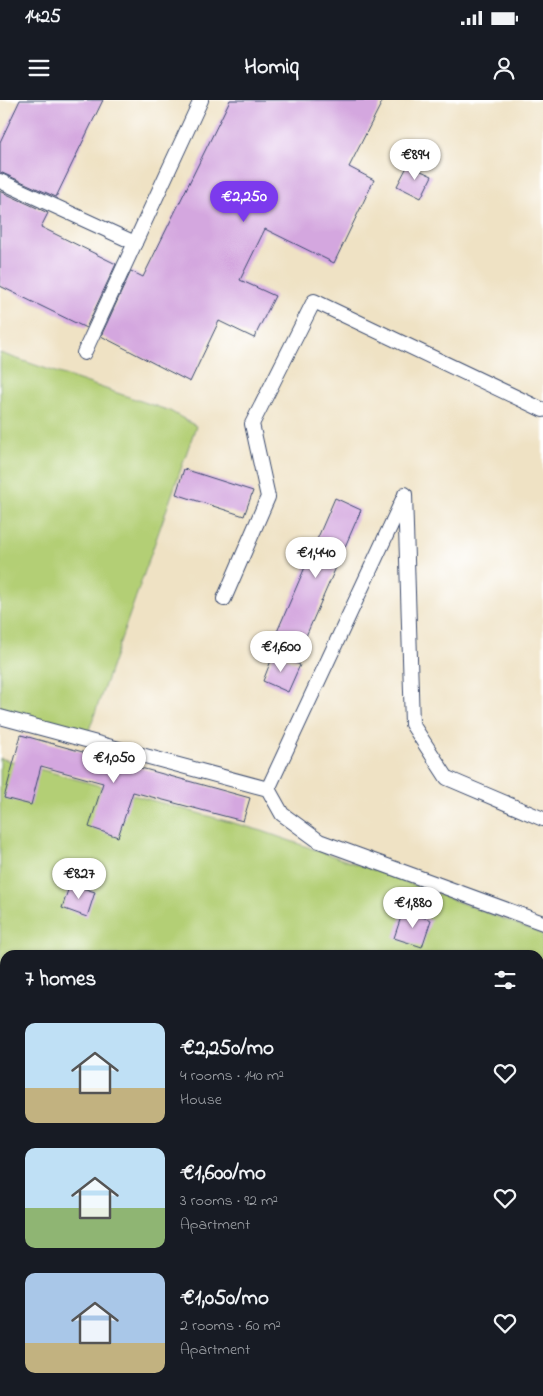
<!DOCTYPE html>
<html lang="en">
<head>
<meta charset="utf-8">
<style>
  :root { --surface:#171b24; --page:#20242c; --text:#f1f3f6; --muted:#9ea1a6; --accent:#7c3aed }
  body { margin:0; font-family:"Indie Flower",sans-serif; background:var(--page); color:var(--text); height:100vh; display:flex; flex-direction:column; font-size:19px; white-space:nowrap }
  * { box-sizing:border-box; margin:0 }
  p { font-size:16px; color:var(--muted) }
  .icon { flex:none; width:28px; height:28px; fill:none; stroke:currentColor; stroke-width:2; stroke-linecap:round; stroke-linejoin:round }
  .map { position:relative; flex:1; overflow:hidden }
  .side { position:absolute; left:0px; top:850px; width:544px; height:446px; display:flex; flex-direction:column; background:var(--surface); border-radius:15px 15px 0 0; box-shadow:0 1px 4px #0004 }
  .side>* { flex:none }
  .price { position:absolute; translate:-50% -42px; padding:0 11px; border-radius:18px; background:#fff; color:#222; font-size:16px; line-height:32px; filter:drop-shadow(0 1px 2px #0008) }
  .price::after { content:''; position:absolute; left:50%; top:30px; width:15px; height:11px; margin-left:-8px; background:inherit; clip-path:polygon(0 0,100% 0,50% 100%) }
  .price.current { background:var(--accent); color:#fff }
  ul { padding:0; list-style:none }
  li { display:flex; align-items:center; gap:15px; height:125px; padding:0 25px }
  li span { display:grid; place-items:center; flex:none; width:140px; height:100px; border-radius:10px; color:#555 }
  li>.icon { margin-inline-start:auto }
  span .icon { width:60px; height:60px; fill:#fffc; stroke-width:1 }
  li b { font-size:21px }
  h2 { display:flex; justify-content:space-between; align-items:center; height:60px; padding:0 25px; font-size:21px }
  .status { display:flex; justify-content:space-between; align-items:center; height:35px; padding:0 25px; background:var(--surface); direction:ltr }
  .status svg { height:14px; fill:currentColor }
  header { display:flex; justify-content:space-between; align-items:center; height:65px; padding:0 25px; background:var(--surface); font-size:22px; font-weight:800 }
  .map>svg:first-child { display:block }
  .green { fill:#b3cf75; stroke:#677f6a; fill-rule:evenodd }
  .lines { fill:none; stroke-linecap:round; stroke-linejoin:round }
  .stream { stroke:#54a9d0; stroke-width:10 }
  .building { fill:#d4a7df }
  .lane-casing { stroke:#3b4a6d; stroke-width:16 }
  .street-casing { stroke:#3b4a6d; stroke-width:30 }
  .lane { stroke:#fff; stroke-width:14 }
  .street { stroke:#fff; stroke-width:28 }
</style>
</head>
<body>
<div class="status"><b>14:25</b><svg viewBox="0 0 49 12"><path d="M0 12V9h3v3zM5 12V6h3v6zM10 12V3h3v9zM15 12V0h3v12zM26 1h20v11H26zM47 4h2v5h-2z"/></svg></div>
<header><svg class="icon" aria-label="menu" viewBox="0 0 24 24"><path d="M4 6h16M4 12h16M4 18h16"/></svg>Homiq<svg class="icon" aria-label="person" viewBox="0 0 24 24"><circle cx="12" cy="8" r="4"/><path d="M4 21q1-7 8-7t8 7"/></svg></header>
<div class="map">
<svg width="543" height="1296" viewBox="0 0 543 1296">
  <rect width="100%" height="100%" fill="#fff"/>
  <filter id="ink" filterUnits="userSpaceOnUse"><feTurbulence type="fractalNoise" baseFrequency=".02" numOctaves="2"/><feDisplacementMap in="SourceGraphic" scale="10" xChannelSelector="R" yChannelSelector="G"/><feConvolveMatrix kernelMatrix="1 2 1 2 8 2 1 2 1" color-interpolation-filters="sRGB"/></filter>
  <filter id="wash" filterUnits="userSpaceOnUse"><feTurbulence type="fractalNoise" baseFrequency=".0096" numOctaves="4" result="noise"/><feDisplacementMap in="SourceGraphic" scale="20" xChannelSelector="R" yChannelSelector="G"/><feGaussianBlur stdDeviation="1.12" result="paint"/><feColorMatrix in="noise" values="0 0 0 0 0 0 0 0 0 0 0 0 0 0 0 0 0 1.4 0 .05"/><feComposite in="paint" operator="in"/></filter>
  <g filter="url(#wash)">
    <rect width="100%" height="100%" fill="#efe2c4"/>
    <g class="green">
      <path d="M0,253L170,311L196,326L88,633L0,609Z"/>
      <path d="M0,658L262,731L393,777L543,834V1296H0ZM5,855H539V1291H5Z"/>
    </g>
    <g class="lines">
      <g class="stream">
        <path d="M0,965L5,967"/>
        <path d="M0,1096L5,1098"/>
        <path d="M539,1173L543,1175"/>
        <path d="M457,1291L464,1296"/>
      </g>
    </g>
    <g id="blocks">
      <g class="building">
        <path d="M20,0H103L56,97L0,72V42Z"/>
        <path d="M230,0H383L349,67L374,80L334,163L265,129L240,180L275,196L254,238L219,221L190,282L101,236L131,171L143,177Z"/>
        <path d="M408,65L432,76L421,98L397,86Z"/>
        <path d="M0,91L48,113L41,127L116,164L86,228L0,186Z"/>
        <path d="M184,369L253,391L244,416L176,394Z"/>
        <path d="M335,398L361,410L296,559L270,548Z"/>
        <path d="M274,553L300,565L288,592L263,581Z"/>
        <path d="M21,635L250,698L243,721L133,692L118,737L89,727L103,683L41,666L31,705L4,698Z"/>
        <path d="M70,784L95,792L87,817L62,808Z"/>
        <path d="M403,811L431,820L422,847L394,838Z"/>
      </g>
    </g>
  </g>
  <g filter="url(#ink)">
    <use href="#blocks" fill-opacity="0" stroke="#3b4a6d" stroke-width="1"/>
    <g class="lines">
      <defs>
        <g id="lane">
          <path d="M0,81L135,143"/>
          <path d="M84,253L201,0"/>
          <path d="M405,394L412,624L447,678L543,719"/>
          <path d="M224,499L268,397L252,324L314,201L543,310"/>
          <path d="M0,617L268,689L282,714L319,741L543,823"/>
          <path d="M268,689L404,397"/>
          <path d="M57,1296L59,1291"/>
        </g>
        <g id="street">
          <path d="M0,1030L5,1032"/>
          <path d="M539,1268L543,1272"/>
        </g>
      </defs>
      <use href="#lane" class="lane-casing"/>
      <use href="#street" class="street-casing"/>
      <use href="#lane" class="lane"/>
      <use href="#street" class="street"/>
    </g>
  </g>
</svg>
<b class="price" style="left:415px;top:81px">€894</b>
<b class="price current" style="left:244px;top:123px">€2,250</b>
<b class="price" style="left:316px;top:479px">€1,440</b>
<b class="price" style="left:281px;top:573px">€1,600</b>
<b class="price" style="left:114px;top:684px">€1,050</b>
<b class="price" style="left:79px;top:800px">€827</b>
<b class="price" style="left:413px;top:829px">€1,880</b>
<section class="side">
<h2>7 homes<svg class="icon" aria-label="filters" viewBox="0 0 24 24"><path d="M4 7h16M4 17h16"/><circle cx="9" cy="7" r="2"/><circle cx="15" cy="17" r="2"/></svg></h2>
<ul>
<li><span style="background:linear-gradient(#bfe0f5 65%,#c2b280 0)"><svg class="icon" aria-label="home" viewBox="0 0 24 24"><path d="M3 11l9-7 9 7M6 9v11h12V9"/></svg></span><div><b>€2,250/mo</b><p>4 rooms · 140 m²</p><p>House</p></div><svg class="icon" aria-label="heart" viewBox="0 0 24 24"><path d="M12 20l-8-8c-3-5 5-10 8-4 3-6 11-1 8 4z"/></svg></li>
<li><span style="background:linear-gradient(#bfe0f5 60%,#8fb573 0)"><svg class="icon" aria-label="home" viewBox="0 0 24 24"><path d="M3 11l9-7 9 7M6 9v11h12V9"/></svg></span><div><b>€1,600/mo</b><p>3 rooms · 92 m²</p><p>Apartment</p></div><svg class="icon" aria-label="heart" viewBox="0 0 24 24"><path d="M12 20l-8-8c-3-5 5-10 8-4 3-6 11-1 8 4z"/></svg></li>
<li><span style="background:linear-gradient(#a9c7e8 70%,#c2b280 0)"><svg class="icon" aria-label="home" viewBox="0 0 24 24"><path d="M3 11l9-7 9 7M6 9v11h12V9"/></svg></span><div><b>€1,050/mo</b><p>2 rooms · 60 m²</p><p>Apartment</p></div><svg class="icon" aria-label="heart" viewBox="0 0 24 24"><path d="M12 20l-8-8c-3-5 5-10 8-4 3-6 11-1 8 4z"/></svg></li>
</ul>
</section>
</div>
</body>
</html>
